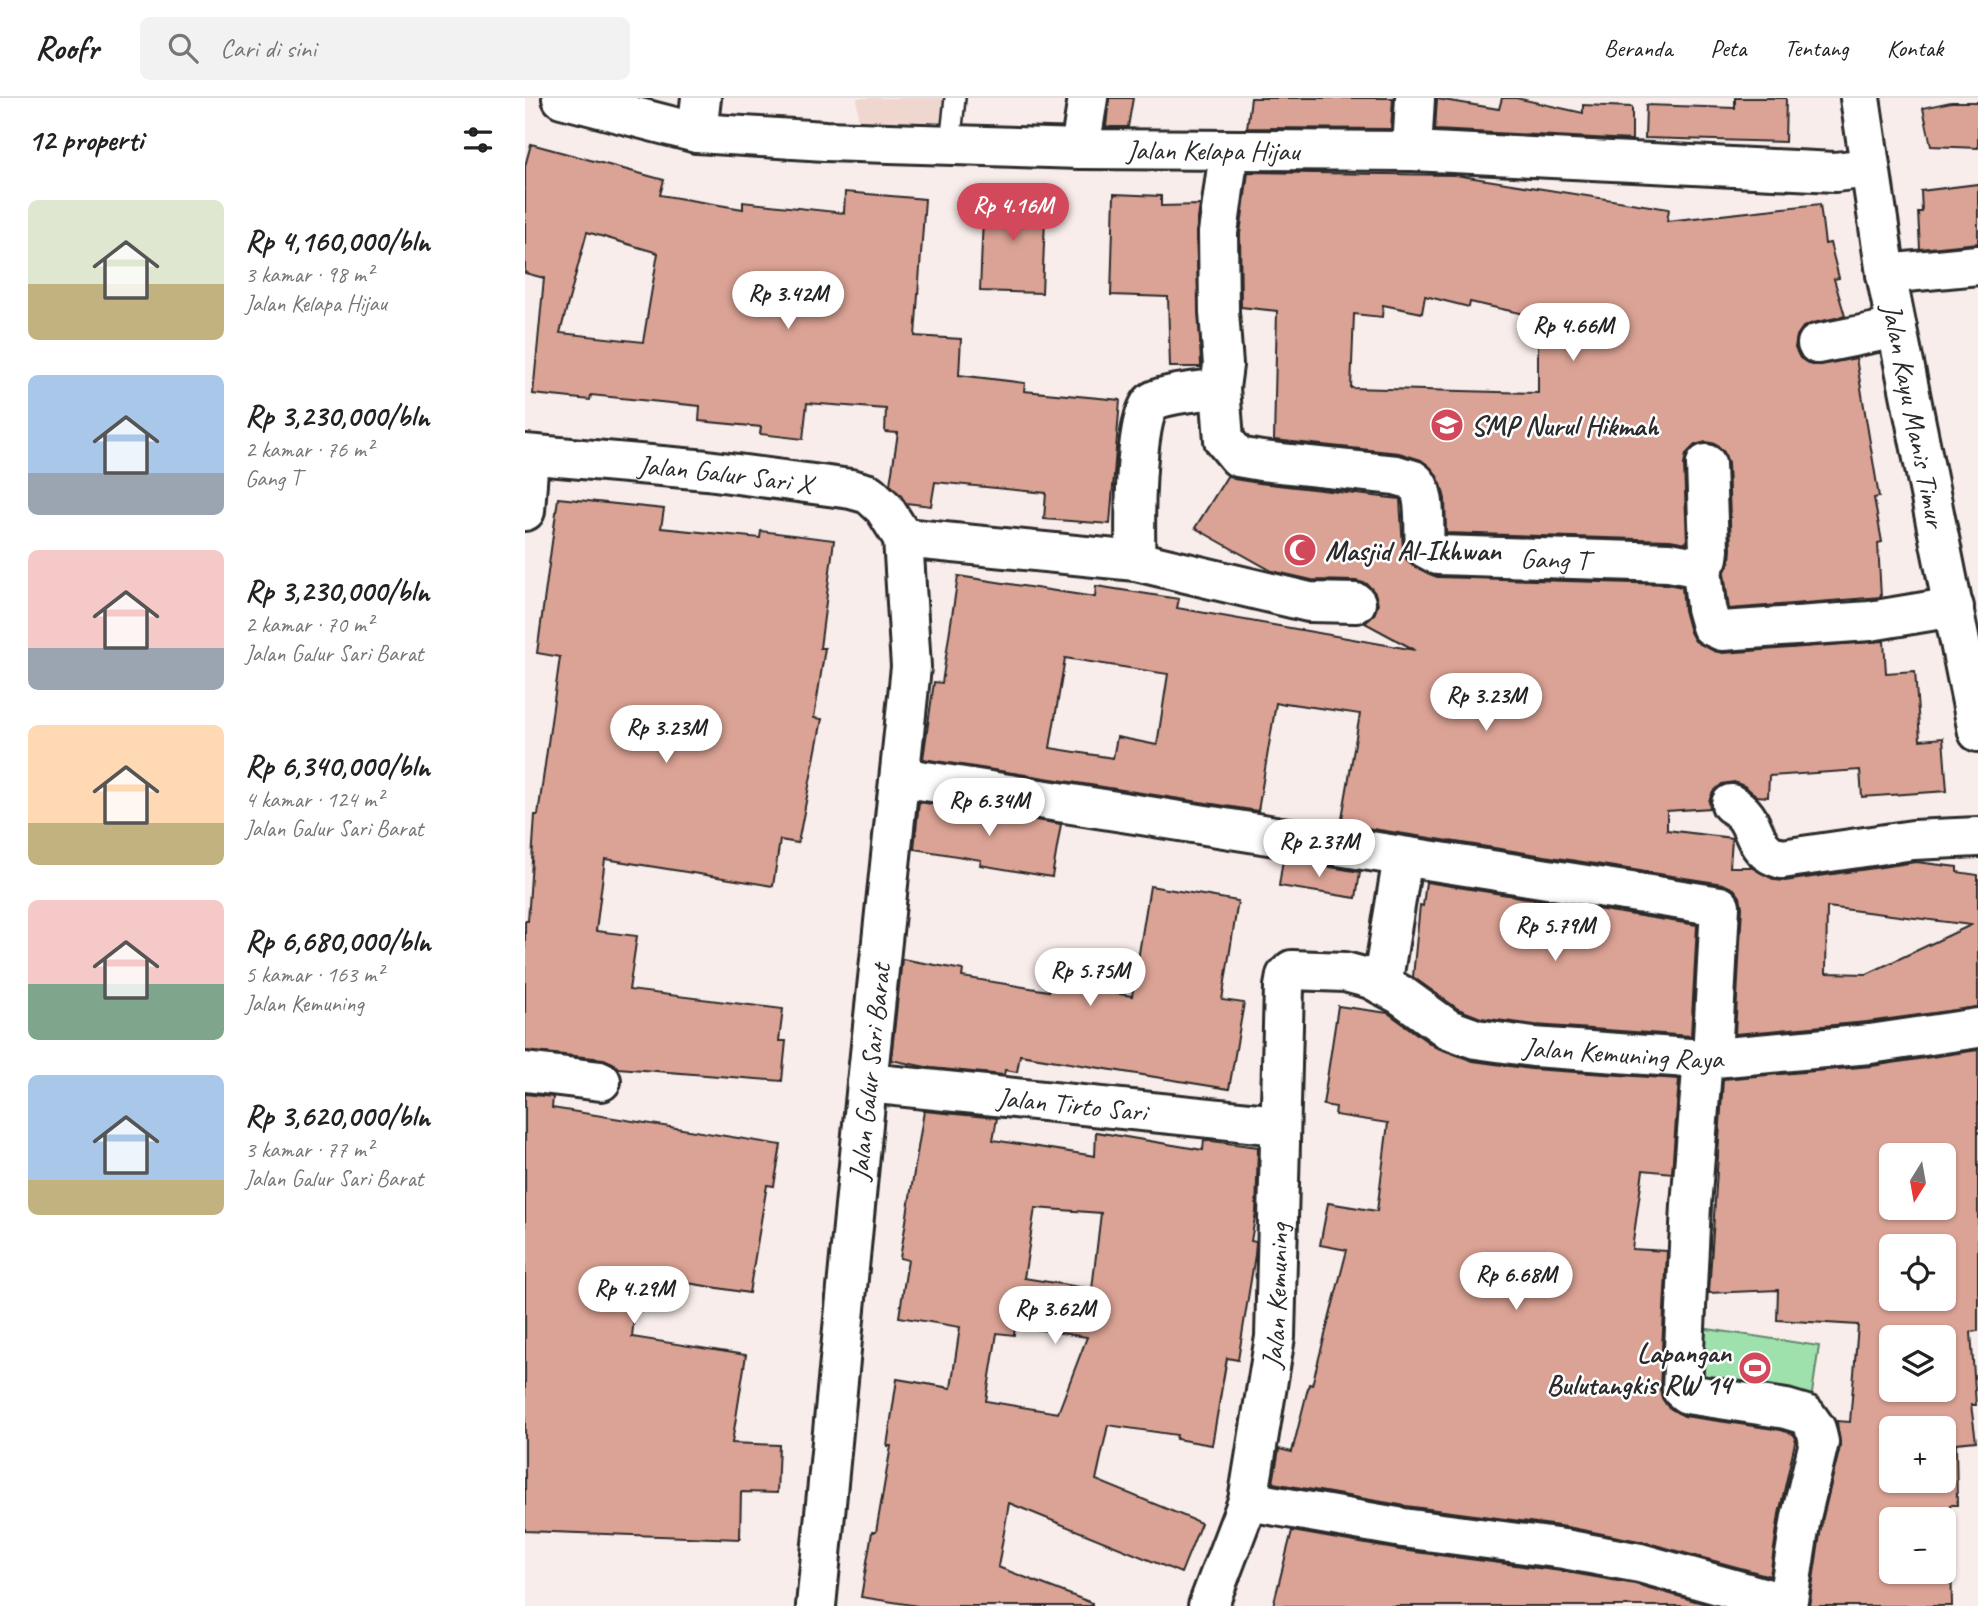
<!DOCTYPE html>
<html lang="id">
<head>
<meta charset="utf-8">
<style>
  :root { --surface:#fff; --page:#f2f2f2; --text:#222; --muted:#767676; --line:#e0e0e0; --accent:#d1495b }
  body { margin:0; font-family:Caveat,sans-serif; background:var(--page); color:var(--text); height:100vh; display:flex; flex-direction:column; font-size:26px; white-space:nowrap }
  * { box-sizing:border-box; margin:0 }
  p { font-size:23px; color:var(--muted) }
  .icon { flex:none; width:38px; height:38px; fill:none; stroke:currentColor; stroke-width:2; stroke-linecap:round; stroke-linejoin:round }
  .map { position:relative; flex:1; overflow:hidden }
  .details { display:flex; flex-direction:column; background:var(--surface); width:525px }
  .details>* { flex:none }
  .needle { width:46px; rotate:191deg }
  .buttons { position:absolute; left:1354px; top:1045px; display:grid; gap:14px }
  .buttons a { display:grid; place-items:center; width:77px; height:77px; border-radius:10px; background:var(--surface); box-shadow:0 2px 5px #0004; font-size:35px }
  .price { position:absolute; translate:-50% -60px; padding:0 16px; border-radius:24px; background:#fff; color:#222; font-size:23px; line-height:46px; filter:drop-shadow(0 2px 4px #0008) }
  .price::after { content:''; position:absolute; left:50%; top:42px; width:21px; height:16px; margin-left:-10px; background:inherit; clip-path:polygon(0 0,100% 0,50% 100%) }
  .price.current { background:var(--accent); color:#fff }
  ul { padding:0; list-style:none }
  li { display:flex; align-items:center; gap:21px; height:175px; padding:0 28px }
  li span { display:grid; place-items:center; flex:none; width:196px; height:140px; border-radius:10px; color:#555 }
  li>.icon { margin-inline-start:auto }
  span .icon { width:84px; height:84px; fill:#fffc; stroke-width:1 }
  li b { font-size:30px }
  h2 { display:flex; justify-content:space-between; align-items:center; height:84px; padding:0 28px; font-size:30px }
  header { display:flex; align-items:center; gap:42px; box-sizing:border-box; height:98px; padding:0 35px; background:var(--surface); border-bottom:2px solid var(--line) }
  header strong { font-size:33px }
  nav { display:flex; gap:38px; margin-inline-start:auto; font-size:24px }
  .search { width:490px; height:63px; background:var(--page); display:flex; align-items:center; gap:18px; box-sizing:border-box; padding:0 24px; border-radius:10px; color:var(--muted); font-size:26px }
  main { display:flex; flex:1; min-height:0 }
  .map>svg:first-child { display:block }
  .built { fill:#efd7d0 }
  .green { fill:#9ee1ac; stroke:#64866c; stroke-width:2 }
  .building { fill:#dba395; stroke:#2b2b2b; stroke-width:2; fill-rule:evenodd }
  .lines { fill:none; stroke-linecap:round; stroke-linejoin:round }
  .service-casing { stroke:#2b2b2b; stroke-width:24 }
  .minor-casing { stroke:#2b2b2b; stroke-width:44 }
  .tertiary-casing { stroke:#2b2b2b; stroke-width:44 }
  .service { stroke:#fff; stroke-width:19 }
  .minor { stroke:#fff; stroke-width:38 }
  .tertiary { stroke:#fff; stroke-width:38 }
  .labels { text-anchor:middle; stroke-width:5; stroke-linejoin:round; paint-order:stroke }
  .street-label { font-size:28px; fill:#2b2b2b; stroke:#fff }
  .poi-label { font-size:28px; font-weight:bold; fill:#2b2b2b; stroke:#fff; text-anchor:start }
</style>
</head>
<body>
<header>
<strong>Roofr</strong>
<div class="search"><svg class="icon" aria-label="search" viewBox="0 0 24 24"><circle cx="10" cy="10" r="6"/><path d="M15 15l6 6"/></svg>Cari di sini</div>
<nav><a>Beranda</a><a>Peta</a><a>Tentang</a><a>Kontak</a></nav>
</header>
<main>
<section class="details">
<h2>12 properti<svg class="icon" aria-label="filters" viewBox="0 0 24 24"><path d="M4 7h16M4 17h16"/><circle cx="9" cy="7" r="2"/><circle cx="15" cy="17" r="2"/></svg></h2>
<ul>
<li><span style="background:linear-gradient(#dfe7d0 60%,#c2b280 0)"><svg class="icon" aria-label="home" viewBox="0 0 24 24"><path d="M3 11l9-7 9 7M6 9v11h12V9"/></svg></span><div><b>Rp 4,160,000/bln</b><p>3 kamar · 98 m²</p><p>Jalan Kelapa Hijau</p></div></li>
<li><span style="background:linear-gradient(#a9c7e8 70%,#9aa5b1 0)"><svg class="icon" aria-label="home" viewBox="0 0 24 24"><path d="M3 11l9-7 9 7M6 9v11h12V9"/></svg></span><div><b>Rp 3,230,000/bln</b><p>2 kamar · 76 m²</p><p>Gang T</p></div></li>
<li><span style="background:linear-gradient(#f6c9c9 70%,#9aa5b1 0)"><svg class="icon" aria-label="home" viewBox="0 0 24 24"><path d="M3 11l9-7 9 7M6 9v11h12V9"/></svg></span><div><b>Rp 3,230,000/bln</b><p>2 kamar · 70 m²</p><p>Jalan Galur Sari Barat</p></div></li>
<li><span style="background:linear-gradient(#ffd9b3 70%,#c2b280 0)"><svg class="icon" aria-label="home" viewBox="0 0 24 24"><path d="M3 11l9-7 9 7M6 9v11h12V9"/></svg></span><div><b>Rp 6,340,000/bln</b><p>4 kamar · 124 m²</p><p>Jalan Galur Sari Barat</p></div></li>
<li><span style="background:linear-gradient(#f6c9c9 60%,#7fa58c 0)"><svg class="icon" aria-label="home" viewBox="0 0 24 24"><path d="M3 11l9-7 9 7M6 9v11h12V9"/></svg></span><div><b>Rp 6,680,000/bln</b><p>5 kamar · 163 m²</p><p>Jalan Kemuning</p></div></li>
<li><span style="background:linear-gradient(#a9c7e8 75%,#c2b280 0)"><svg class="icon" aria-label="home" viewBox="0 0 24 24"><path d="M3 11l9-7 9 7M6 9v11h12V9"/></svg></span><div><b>Rp 3,620,000/bln</b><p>3 kamar · 77 m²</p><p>Jalan Galur Sari Barat</p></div></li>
</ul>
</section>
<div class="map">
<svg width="1453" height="1508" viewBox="0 0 1453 1508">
  <rect width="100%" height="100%" fill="#f8edea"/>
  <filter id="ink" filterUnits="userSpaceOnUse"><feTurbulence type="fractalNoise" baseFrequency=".0143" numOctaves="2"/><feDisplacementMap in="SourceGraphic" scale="14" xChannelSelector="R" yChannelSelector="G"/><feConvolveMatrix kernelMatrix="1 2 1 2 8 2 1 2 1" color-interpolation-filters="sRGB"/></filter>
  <g filter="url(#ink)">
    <path class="built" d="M332,0H426L425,24L333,27Z"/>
    <path class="green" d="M1176,1230L1294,1248L1285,1309L1167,1291Z"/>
    <g class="building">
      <path d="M584,0H608L603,29H581Z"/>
      <path d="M726,0H868L866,31L722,30Z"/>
      <path d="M977,0H991L1058,15V7L1107,9V42L910,32L912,1L974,11Z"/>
      <path d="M1210,0H1261L1260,44L1120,40L1121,7L1210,10Z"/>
      <path d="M1426,4H1453V50L1406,48L1398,10Z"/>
      <path d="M6,46L139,82L135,97L218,111V104L319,115L320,94L400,101L390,238L436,241L434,277L500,285L499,293L595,302L585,426L519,421L521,395L410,384L406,408L381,405L365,386L373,335L360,334L361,311L282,305L278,341L235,336L236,329L174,323L175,308L66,297L65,302L8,296L19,180L0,175V68ZM62,134L133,155L118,244L35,235Z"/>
      <path d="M723,74L930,77L1144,111L1142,123L1295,106L1300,146L1305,145L1314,180L1309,181L1320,218L1288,225L1278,229L1272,238L1270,250L1275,260L1286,267H1296L1331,260L1354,399L1349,400L1357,444L1353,445L1356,499L1204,511L1199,475L1205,463L1206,451L1203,365L1199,354L1191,346L1181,344L1170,347L1161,356L1159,367L1162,445L1145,442L921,435L920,401L916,386L908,372L896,362L874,355L749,342L752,213L716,209L715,136ZM900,198L944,209L945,204L1013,219V295L826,290L829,216L857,219L858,207L897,215Z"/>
      <path d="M1453,86V145L1395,151L1393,114H1397L1396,93Z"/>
      <path d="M459,94L521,96L517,195L455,193Z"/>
      <path d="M589,96L636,98V108L675,107L671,135L676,269H645L643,199L586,197Z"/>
      <path d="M703,377L709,381L734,385L875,401L878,451L881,461L890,469L912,479L1142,486L1157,489L1159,512L1165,534L1170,543L1189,553L1198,555L1359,543L1361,575L1390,573L1395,642L1418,640L1422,693L1337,699L1335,672L1244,678L1243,699L1232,698L1219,688L1209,684L1197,686L1188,694L1184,703L1185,710L1142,713V732L1207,740L1205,769H1226L1250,782L1260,783L1391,764L1432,769V774L1453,777V909L1342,924L1210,936L1217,809L1215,799L1209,791L1198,786L816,726L835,616L760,605V607L751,605L733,713L398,661L409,584L417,585L433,478L570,499L571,488L654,501L652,510L890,552L840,525L849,517L853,506L850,495L842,486L831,483L787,482L747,473L670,430ZM540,560L643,576L632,647L592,639L588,660L525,650ZM1302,809L1446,827L1342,876L1301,875Z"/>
      <path d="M33,400L139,411L136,430L235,440L236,433L309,442L295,550H300L289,620L297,621L273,745L255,742L248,788L80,761L71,833L112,838L104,892L258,911L254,943H261L257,983L93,970L88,965L79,961L0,953V823H3L10,717H13L35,559L12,555Z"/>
      <path d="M394,704L536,726L527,779L455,767L456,762L389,751Z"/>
      <path d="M758,761L835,774L831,800L754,788Z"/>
      <path d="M901,784L1172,827L1166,938L1010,927L956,920L933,911L888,879L895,807L898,808Z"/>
      <path d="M625,788L713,803L697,902L719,905L704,991L495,957L492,974L480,972L479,977L406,970L366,962L377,861L438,872L437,879L524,893L526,884L607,898Z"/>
      <path d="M813,908L863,915L910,949L948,963L1006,971L1154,981L1147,1075L1118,1072L1107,1151L1142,1153L1135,1291L1137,1300L1143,1309L1159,1318L1256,1332L1268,1336L1271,1340L1254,1416L1245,1478L1119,1444L1042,1429L881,1408L748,1385L754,1351L767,1354L784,1286L787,1287L822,1152L795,1147L803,1105L852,1113L863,1025L810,1017L811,1009L798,1007Z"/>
      <path d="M1453,952V1233L1446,1234L1451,1307H1446L1451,1343L1431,1345L1432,1407H1425L1427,1508H1284L1297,1423L1315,1349L1312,1323L1325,1324L1333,1227L1252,1222L1253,1192L1184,1195L1198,981L1347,968ZM1367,1057H1419V1110H1367ZM1367,1148H1419V1200H1367ZM1367,1239H1419V1292H1367ZM1367,1330H1419V1382H1367ZM1367,1421H1419V1474H1367Z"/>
      <path d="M0,996L28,999L27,1010L256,1047L249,1088L242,1087L224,1195L113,1177L107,1239L221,1257L207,1345L254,1347L252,1395L216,1394L215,1441L0,1433Z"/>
      <path d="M399,1013L472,1020L468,1042L570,1058L571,1034L678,1052L679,1042L733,1049L731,1114L726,1143L731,1144L730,1157L713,1262L702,1260L687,1347L651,1341L652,1337L583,1327L571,1382L676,1425L656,1475L484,1405L473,1469L567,1505V1508H393L336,1499L347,1434H351L366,1348H362L372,1281L426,1290L435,1229L374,1219L383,1162L375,1160ZM510,1110L576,1115L567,1191L499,1180ZM490,1228L562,1239L533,1315L461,1303L472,1235L489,1237Z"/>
      <path d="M767,1433L875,1452L1036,1473L1110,1486L1188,1508H748Z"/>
    </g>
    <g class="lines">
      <defs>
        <path id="service" d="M425,48L430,0"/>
        <g id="minor">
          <path id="s1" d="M37,0L172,35L300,43L555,51L887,53L1310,74L1345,70"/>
          <path d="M172,35L176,0"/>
          <path d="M555,51L563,0"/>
          <path d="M887,53L890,0"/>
          <path d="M1361,176L1453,167"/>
          <path d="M1292,246L1372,230"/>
          <path id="s2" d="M695,290L699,342L713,359L736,363L871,377C876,379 883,380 888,382C903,391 898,434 900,450L913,457L1144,464L1177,470L1181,510L1186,528L1197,533L1345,523L1429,509"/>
          <path id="s3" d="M0,356L182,372L326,391L344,396L359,410L378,440L386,569L342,985L291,1508"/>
          <path d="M0,413L4,357"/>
          <path d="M378,440L611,463L784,504L831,505"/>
          <path d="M611,463C609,436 609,319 627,304C635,296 680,293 695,290L698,267L694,214L693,135L704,54"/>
          <path d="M1177,470L1183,460L1184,452L1181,366"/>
          <path d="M375,679L1195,808L1187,960"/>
          <path d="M1206,706C1236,722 1222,752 1257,761L1388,742L1453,739"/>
          <path d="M857,887L878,759"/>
          <path d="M1178,961L1166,1107L1157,1292L1162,1296L1261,1311L1281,1317L1291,1331L1294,1344L1276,1419L1262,1508"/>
          <path d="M0,974L76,983"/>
          <path id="s4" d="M342,985L754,1027"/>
          <path d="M723,1403L878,1430L1039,1451L1115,1465L1262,1506"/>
          <path id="s5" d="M683,1508L723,1403L750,1239L759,889L761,878L767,872L820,874L846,881L876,897L923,931L951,941L1008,949L1178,961L1345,946L1453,930"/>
        </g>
        <g id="tertiary">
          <path id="s6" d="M1335,0L1361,176L1453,634"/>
        </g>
      </defs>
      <use href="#service" class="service-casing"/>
      <use href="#minor" class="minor-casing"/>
      <use href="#tertiary" class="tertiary-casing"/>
      <use href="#service" class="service"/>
      <use href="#minor" class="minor"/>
      <use href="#tertiary" class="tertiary"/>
    </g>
  </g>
  <defs>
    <symbol id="school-disc" viewBox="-11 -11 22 22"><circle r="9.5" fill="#d1495b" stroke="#fff"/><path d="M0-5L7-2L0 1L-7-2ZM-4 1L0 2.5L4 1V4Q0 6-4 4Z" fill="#fff"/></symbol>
    <symbol id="mosque-disc" viewBox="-11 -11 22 22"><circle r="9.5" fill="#d1495b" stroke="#fff"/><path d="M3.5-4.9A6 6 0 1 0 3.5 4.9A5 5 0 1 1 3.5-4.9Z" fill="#fff"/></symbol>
    <symbol id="stadium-disc" viewBox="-11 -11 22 22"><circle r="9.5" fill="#d1495b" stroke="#fff"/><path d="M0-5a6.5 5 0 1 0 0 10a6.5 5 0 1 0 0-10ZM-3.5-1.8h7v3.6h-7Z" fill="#fff"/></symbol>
  </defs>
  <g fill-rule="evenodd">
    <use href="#school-disc" x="903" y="308" width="38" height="38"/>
    <use href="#mosque-disc" x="756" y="433" width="38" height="38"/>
    <use href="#stadium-disc" x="1211" y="1251" width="38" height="38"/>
  </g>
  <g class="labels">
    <g class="street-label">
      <text dy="10" stroke="none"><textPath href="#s1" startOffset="656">Jalan Kelapa Hijau</textPath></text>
      <text dy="10" stroke="none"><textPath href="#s6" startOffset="322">Jalan Kayu Manis Timur</textPath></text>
      <text dy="10" stroke="none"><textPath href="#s3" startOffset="201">Jalan Galur Sari X</textPath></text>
      <text dy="10" stroke="none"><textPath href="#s2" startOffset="453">Gang T</textPath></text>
      <text dy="10" stroke="none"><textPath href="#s5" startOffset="998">Jalan Kemuning Raya</textPath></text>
      <text transform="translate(344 974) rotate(-84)" y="10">Jalan Galur Sari Barat</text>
      <text dy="10" stroke="none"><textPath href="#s4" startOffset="206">Jalan Tirto Sari</textPath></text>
      <text dy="10" stroke="none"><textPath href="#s5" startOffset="320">Jalan Kemuning</textPath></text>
    </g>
    <g class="poi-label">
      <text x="946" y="337">SMP Nurul Hikmah</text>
      <text x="800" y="462">Masjid Al-Ikhwan</text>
      <text x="1206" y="1264" text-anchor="end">Lapangan<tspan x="1206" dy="32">Bulutangkis RW 14</tspan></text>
    </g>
  </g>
</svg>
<div class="buttons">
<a><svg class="needle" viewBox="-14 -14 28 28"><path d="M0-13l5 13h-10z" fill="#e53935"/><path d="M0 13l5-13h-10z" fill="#767676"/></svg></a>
<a><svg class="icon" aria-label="locate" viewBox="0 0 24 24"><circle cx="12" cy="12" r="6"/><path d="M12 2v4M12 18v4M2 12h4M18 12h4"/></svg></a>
<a><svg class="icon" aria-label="layers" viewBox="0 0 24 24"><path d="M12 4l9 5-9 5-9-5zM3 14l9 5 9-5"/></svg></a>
<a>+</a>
<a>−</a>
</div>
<b class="price current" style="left:488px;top:145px">Rp 4.16M</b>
<b class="price" style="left:263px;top:233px">Rp 3.42M</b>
<b class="price" style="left:1048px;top:265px">Rp 4.66M</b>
<b class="price" style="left:961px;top:635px">Rp 3.23M</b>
<b class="price" style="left:141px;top:667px">Rp 3.23M</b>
<b class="price" style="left:464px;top:740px">Rp 6.34M</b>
<b class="price" style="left:794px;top:781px">Rp 2.37M</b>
<b class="price" style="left:1030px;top:865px">Rp 5.79M</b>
<b class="price" style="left:565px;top:910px">Rp 5.75M</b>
<b class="price" style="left:991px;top:1214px">Rp 6.68M</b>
<b class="price" style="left:109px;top:1228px">Rp 4.29M</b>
<b class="price" style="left:530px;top:1248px">Rp 3.62M</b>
</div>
</main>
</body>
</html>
